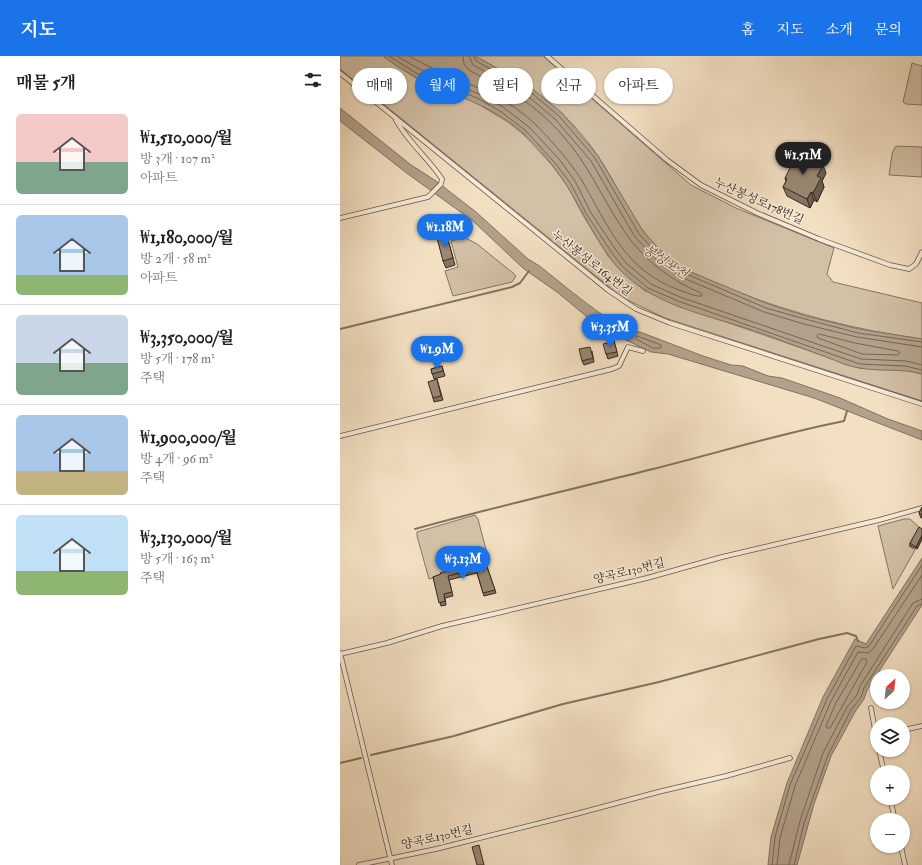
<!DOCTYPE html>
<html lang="ko">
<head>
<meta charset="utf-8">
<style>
  :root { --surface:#fff; --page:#f2f2f2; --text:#202124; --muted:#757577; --line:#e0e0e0; --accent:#1a73e8 }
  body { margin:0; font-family:"IM FELL Double Pica","Noto Serif KR",serif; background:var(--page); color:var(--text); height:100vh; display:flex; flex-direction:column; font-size:15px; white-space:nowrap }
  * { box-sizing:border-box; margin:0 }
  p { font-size:13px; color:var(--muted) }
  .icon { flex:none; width:22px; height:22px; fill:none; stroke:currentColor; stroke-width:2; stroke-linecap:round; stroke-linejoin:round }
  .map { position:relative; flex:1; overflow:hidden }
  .panel { display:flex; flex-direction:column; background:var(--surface); width:340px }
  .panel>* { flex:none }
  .banner { position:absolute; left:12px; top:12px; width:380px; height:36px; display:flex; gap:8px }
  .needle { width:26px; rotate:27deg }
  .fabs { position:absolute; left:530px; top:613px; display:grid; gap:8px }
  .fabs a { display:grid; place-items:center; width:40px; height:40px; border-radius:50%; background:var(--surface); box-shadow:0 1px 3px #0004; font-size:20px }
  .price { position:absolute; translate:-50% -34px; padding:0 9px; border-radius:14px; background:var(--accent); color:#fff; font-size:13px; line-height:26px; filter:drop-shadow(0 1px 2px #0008) }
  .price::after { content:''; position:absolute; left:50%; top:24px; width:12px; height:9px; margin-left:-6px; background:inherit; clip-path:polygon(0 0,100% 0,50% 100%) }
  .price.on { background:#222; color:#fff }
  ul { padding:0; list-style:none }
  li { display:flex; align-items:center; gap:12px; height:100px; padding:0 16px }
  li+li { border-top:1px solid var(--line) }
  li span { display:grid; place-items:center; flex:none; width:112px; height:80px; border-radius:6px; color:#555 }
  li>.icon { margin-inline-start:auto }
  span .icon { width:48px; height:48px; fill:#fffc; stroke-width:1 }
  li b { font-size:17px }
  h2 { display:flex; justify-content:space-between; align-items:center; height:48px; padding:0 16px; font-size:17px }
  .chip { padding:0 14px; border-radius:18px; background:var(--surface); box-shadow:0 1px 3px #0004; font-size:14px; line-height:36px }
  .chip.on { background:var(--accent); color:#fff }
  header { display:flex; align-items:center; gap:24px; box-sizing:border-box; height:56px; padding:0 20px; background:var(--accent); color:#fff }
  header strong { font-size:19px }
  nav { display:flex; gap:22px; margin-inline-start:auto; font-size:14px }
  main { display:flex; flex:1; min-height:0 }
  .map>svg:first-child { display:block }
  .green { fill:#d3c1a7; stroke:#857563 }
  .water { fill:#b3a28b; stroke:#817260 }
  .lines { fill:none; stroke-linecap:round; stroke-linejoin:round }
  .shore { stroke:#756655; stroke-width:1 }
  .stream { stroke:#817260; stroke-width:2 }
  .lane-casing { stroke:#665748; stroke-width:5.5 }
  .lane { stroke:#f7ebd8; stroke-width:4 }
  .wall { fill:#847564; stroke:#37291f }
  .shaded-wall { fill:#6b5f51; stroke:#37291f }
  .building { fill:#998874; stroke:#37291f }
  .labels { text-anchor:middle; stroke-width:3; stroke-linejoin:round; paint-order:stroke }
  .street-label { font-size:12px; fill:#37291f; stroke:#f7ebd8 }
  .water-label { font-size:13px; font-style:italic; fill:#5c4d3f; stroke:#f7ebd8 }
</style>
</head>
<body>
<header>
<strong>지도</strong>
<nav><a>홈</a><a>지도</a><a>소개</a><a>문의</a></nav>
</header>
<main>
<section class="panel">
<h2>매물 5개<svg class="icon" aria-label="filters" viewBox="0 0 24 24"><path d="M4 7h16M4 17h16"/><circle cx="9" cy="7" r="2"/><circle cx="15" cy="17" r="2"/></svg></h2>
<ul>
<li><span style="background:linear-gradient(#f6c9c9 60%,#7fa58c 0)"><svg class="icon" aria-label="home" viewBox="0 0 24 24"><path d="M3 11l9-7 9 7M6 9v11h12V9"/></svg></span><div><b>₩1,510,000/월</b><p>방 3개 · 107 m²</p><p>아파트</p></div></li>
<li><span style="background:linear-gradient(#a9c7e8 75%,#8fb573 0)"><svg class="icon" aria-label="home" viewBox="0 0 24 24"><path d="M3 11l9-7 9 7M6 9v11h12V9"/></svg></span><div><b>₩1,180,000/월</b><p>방 2개 · 58 m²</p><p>아파트</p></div></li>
<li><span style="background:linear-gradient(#c9d6e8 60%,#7fa58c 0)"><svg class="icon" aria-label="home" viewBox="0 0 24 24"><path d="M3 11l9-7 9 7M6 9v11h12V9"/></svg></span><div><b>₩3,350,000/월</b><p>방 5개 · 178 m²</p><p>주택</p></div></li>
<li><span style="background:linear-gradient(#a9c7e8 70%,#c2b280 0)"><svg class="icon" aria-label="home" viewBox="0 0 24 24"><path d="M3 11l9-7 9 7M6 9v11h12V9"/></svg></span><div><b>₩1,900,000/월</b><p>방 4개 · 96 m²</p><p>주택</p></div></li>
<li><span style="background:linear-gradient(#bfe0f5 70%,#8fb573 0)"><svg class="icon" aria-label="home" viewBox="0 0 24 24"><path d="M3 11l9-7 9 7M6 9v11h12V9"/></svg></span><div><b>₩3,130,000/월</b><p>방 5개 · 163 m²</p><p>주택</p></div></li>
</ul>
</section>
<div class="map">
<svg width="582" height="809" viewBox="0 0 582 809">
  <rect width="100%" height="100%" fill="#f3e0c3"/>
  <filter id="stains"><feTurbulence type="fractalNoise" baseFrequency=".005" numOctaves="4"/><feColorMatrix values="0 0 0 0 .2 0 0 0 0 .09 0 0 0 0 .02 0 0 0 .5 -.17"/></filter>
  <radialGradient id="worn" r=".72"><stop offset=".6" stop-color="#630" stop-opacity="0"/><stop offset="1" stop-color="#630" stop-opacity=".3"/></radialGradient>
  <g class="green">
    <path d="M0,0H43L74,21L135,46L168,66L183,78L212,109L228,131L244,161L268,200L280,214L305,235L366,259L519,312L565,314L582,318V345L325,262L283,242L0,13Z"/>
    <path d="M135,0H203L351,129L396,152L494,192L487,218L493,226L582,247V283C516,274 454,258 392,234C366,223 339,213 319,193C291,166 279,131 258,100C224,50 186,28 135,0Z"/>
    <path d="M572,7L582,10V49L566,48L563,46Z"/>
    <path d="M558,90L582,91V121L549,119L552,98L555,91Z"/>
    <path d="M124,181L137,188L173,217L176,220L172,226L113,240L105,215L118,211L111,185Z"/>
    <path d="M135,459L138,463L149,505L145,508L89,523L77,480V476Z"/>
    <path d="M564,463H570L579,471L569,490L575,494L553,533L538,470Z"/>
  </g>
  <g class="water">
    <path d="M43,0H135L189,30L222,57L258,100L303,175L320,194L346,214L428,248L466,260L519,273L582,283V318C561,312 541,316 520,312C509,311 497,305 486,301C465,293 445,286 424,278C375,260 317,253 279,213C257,188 245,158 227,130C215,111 199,92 183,77C142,40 85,34 43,0Z"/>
    <path d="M0,52L71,109L96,125L136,156L188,203L198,209C220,225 276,276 300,276L363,300L391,309L403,310L428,320L442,322L500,342L548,363L582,375V384L474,342L328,298L311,296L267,275L252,265L217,236L184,213L133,165L68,118L0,65Z"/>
    <path d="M582,502V549L527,634L524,643L515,656L491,700L474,748L457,809H428L431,781L447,727L483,641L515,583L526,588Z"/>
  </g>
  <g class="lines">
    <g class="shore">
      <path d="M49,0L76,17L137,42L160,55L186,75L215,107L231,128L247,159L272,197L283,211L308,232L338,245L520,308L565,310L582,314"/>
      <path d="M57,0L79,13L139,38L163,51L189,71L219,103L235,125L251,157L276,194L286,207L311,228L340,241L521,303L566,305L582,309"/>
      <path d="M69,0C110,24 158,33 194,67C211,84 228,103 241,123C268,169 284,214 339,234C346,236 355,241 362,240L361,237C328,223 300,201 281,170C261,140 248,108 223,80C211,66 196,52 180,42C164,32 146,24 129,14L124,8L123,0"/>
      <path d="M129,0L133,9L184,37L215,63L251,105L295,181L314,201L341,221L424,256L464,268L517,281L582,291"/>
      <path d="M134,0L136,5L187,33L219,60L255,102L299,178L317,197L344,217L426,252L465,263L518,277L582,286"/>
      <path d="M479,278L515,287L558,295L560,297L558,299L522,298L478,282L477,280Z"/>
      <path d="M297,280L321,289V292H313L296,283Z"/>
      <path d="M522,603H526L527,606L490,672H487L486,670L496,647Z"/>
      <path d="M432,809L435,781L450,729L487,643L516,590L525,592L529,590L582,509"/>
      <path d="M437,809L440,782L455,730L491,645L518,596L528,597L533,593L582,519"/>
      <path d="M449,809L460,765L483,697L507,651L517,639L520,630L573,547L582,543"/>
      <path d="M454,809L464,767L488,699L511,654L521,641L524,632L577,550L582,548"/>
    </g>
    <g class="stream">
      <path d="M0,273L172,231L180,227L189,215"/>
      <path d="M75,473C154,451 233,433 313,413C377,397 439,378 504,365L507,355"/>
      <path d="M31,699L114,680L223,648L319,626L479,583L507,577L516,580L518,585"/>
      <path d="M0,707L21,702"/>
    </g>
    <defs>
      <g id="lane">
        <path d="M207,0L327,104L361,129L417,157L479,183L550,209L569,213L576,208L582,196"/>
        <path d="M0,17L268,234L296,253L330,267L582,348"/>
        <path d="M0,162L88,141L101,128L102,123C88,102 68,86 56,64"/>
        <path d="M0,380L272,313L279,310L288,291L303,295"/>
        <path d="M0,597L52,809"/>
        <path d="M0,598L47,587L102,570L307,522L382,501L539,464L582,452"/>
        <path d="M531,652L537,685"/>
        <path d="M563,674L582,670"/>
        <path d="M539,694L544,716"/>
        <path d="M550,742L555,764"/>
        <path d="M561,790L565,809"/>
        <path d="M19,809L96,793L236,758L318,736L386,720L450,702"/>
      </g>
    </defs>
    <use href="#lane" class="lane-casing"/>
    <use href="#lane" class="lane"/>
  </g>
  <g class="wall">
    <path d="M486,117L482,125L484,131L477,146L474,144L470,152L447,140L443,131L446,126L445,122Z"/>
    <path d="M109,187L115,209L106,212L103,205Z"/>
    <path d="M274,285L278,300L268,303L266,298Z"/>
    <path d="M252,295L254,306L244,309L242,305Z"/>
    <path d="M102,310L105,320L94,323L91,313Z"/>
    <path d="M97,323L103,344L94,346L93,342Z"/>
    <path d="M582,451V462H581L579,457Z"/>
    <path d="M582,473V483L577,493L570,490V487Z"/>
    <path d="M145,505L156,537L144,540L137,517L109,524L113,540L105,542L106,549L101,550L93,521Z"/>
  </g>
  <g class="shaded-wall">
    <path d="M483,109L486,117L482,125L484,131L477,146L473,137L477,120Z"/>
    <path d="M471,136L474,144L470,152L467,143Z"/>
    <path d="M582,479V483L577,493L576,491Z"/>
  </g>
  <g class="building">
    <path d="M458,96L483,109L477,120L481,122L473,137L471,136L467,143L443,131L447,123L445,122Z"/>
    <path d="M107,180L113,202L103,205L97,182Z"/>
    <path d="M274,285L277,296L266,298L263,288Z"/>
    <path d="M250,291L253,302L242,305L239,293Z"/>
    <path d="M102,310L103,315L92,318L91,313Z"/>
    <path d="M97,323L101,340L93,342L88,326Z"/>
    <path d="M582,451V459L579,457Z"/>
    <path d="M579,471L582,473V479L576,491L570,487Z"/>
    <path d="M145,505L155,534L143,537L136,513L108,520L112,536L104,538L105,545L99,547L93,521L101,518L100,517Z"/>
    <path d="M139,789L144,809H137L132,791Z"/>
  </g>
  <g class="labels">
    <g class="street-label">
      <text transform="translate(419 145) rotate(24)" y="4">누산봉성로178번길</text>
      <text transform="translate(252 207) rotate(38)" y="4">누산봉성로164번길</text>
      <text transform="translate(289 515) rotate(-14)" y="4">양곡로130번길</text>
      <text transform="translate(97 781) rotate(-13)" y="4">양곡로130번길</text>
    </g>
    <g class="water-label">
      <text transform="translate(326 205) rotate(33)" y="5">봉성포천</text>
    </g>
  </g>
  <rect width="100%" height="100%" filter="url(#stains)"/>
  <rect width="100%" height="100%" fill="url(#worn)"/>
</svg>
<div class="fabs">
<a><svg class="needle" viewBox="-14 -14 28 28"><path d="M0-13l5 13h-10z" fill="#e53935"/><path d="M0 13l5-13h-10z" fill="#757577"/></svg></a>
<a><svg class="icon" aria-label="layers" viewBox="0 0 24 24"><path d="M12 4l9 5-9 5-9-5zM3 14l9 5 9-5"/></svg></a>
<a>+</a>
<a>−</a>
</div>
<b class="price on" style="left:463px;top:120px">₩1.51M</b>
<b class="price" style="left:105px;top:192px">₩1.18M</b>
<b class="price" style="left:270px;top:292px">₩3.35M</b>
<b class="price" style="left:97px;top:314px">₩1.9M</b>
<b class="price" style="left:123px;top:524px">₩3.13M</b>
<div class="banner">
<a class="chip">매매</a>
<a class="chip on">월세</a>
<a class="chip">필터</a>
<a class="chip">신규</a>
<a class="chip">아파트</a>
</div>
</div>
</main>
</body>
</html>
